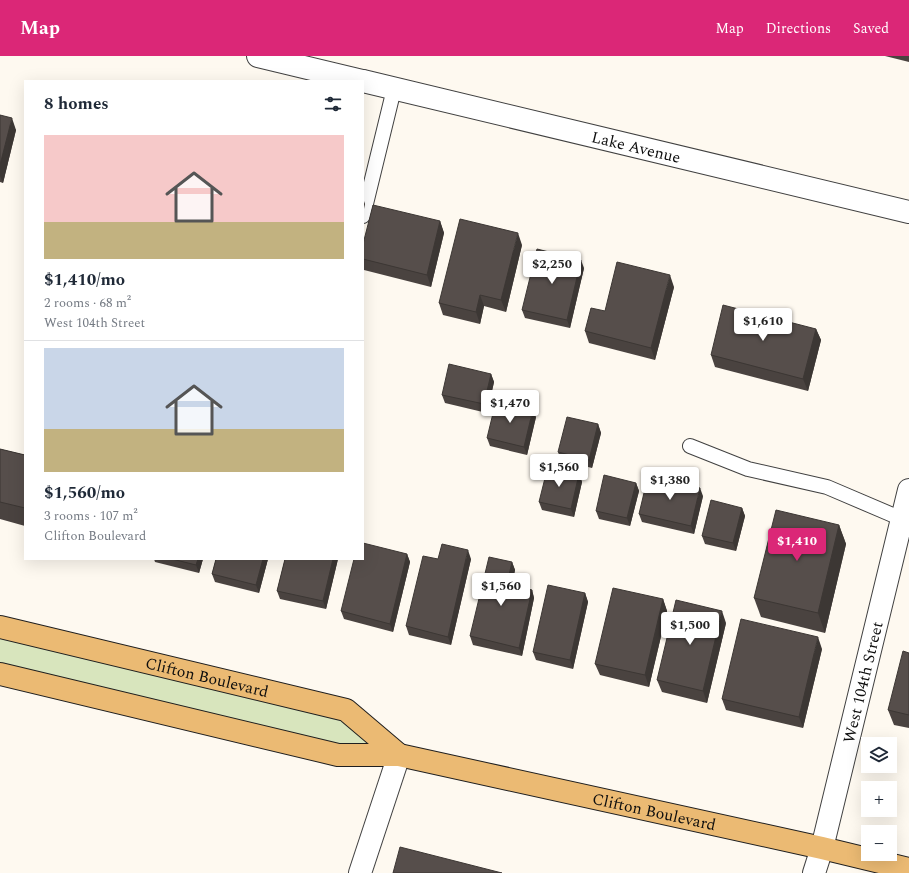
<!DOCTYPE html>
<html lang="en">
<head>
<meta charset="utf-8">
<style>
  :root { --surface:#fff; --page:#f6f6f7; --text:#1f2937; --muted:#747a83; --line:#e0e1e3; --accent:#db2777 }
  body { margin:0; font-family:Spectral,serif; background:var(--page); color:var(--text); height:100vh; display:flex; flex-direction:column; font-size:15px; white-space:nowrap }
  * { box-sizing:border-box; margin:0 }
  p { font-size:13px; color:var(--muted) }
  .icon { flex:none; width:22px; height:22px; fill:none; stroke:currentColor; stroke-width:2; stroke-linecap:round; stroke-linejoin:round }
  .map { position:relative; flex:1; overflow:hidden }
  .panel { position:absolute; left:24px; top:24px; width:340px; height:480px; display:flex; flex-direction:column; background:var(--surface); border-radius:0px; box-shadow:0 4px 16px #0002 }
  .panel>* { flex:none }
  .controls { position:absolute; left:861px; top:681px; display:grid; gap:8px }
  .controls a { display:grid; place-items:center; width:36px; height:36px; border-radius:0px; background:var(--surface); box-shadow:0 4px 16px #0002; font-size:20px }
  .price { position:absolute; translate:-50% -34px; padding:0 9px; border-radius:4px; background:#fff; color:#222; font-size:13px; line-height:26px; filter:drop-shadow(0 1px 2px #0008) }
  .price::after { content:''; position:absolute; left:50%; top:24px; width:12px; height:9px; margin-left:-6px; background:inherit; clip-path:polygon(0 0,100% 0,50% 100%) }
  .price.selected { background:var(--accent); color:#fff }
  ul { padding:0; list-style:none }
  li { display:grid; align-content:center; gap:8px; height:212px; padding:0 20px }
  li+li { border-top:1px solid var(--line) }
  li span { display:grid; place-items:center; height:124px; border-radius:0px; color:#555 }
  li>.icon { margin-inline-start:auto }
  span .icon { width:72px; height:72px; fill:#fffc; stroke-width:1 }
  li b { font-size:17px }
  h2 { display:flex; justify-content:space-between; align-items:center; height:48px; padding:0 20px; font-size:17px }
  header { display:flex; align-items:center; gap:24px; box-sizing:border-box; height:56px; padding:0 20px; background:var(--accent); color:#fff }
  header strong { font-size:19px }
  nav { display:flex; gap:22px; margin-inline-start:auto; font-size:14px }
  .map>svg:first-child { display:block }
  .grass { fill:#d8e5bd }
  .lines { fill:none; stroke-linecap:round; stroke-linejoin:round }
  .service-casing { stroke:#414141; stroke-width:16 }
  .minor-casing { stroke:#414141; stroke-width:24 }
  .tertiary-casing { stroke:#414141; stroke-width:24 }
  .primary-casing { stroke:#1f1f1f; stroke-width:24 }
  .service { stroke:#fff; stroke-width:14 }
  .minor { stroke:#fff; stroke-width:22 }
  .tertiary { stroke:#fff; stroke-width:22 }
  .primary { stroke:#ebba73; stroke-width:22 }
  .wall { fill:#4a4340 }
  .shaded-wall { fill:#3c3734 }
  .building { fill:#564e4b; stroke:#3c3734 }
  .labels { text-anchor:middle; stroke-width:4; stroke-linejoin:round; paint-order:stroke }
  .street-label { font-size:16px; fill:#0e0e0e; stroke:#fff }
</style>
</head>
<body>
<header>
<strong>Map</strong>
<nav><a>Map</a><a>Directions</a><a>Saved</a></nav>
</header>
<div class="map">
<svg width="909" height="817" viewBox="0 0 909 817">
  <rect width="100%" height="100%" fill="#fef9f0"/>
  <path class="grass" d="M0,571L346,654L399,699H338L0,618Z"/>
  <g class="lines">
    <defs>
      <g id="service">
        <path d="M363,160L394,33"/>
        <path d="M690,390L748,413L827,431L902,463"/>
      </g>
      <g id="minor">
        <path d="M360,817L399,699"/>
        <path id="s1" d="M814,817L822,792L909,434"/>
      </g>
      <g id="tertiary">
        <path d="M258,0L362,25"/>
        <path id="s2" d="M363,25L909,156"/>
      </g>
      <g id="primary">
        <path id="s3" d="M0,571L346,654L399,699"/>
        <path id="s4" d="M0,618L338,699H399L822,792L909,813"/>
      </g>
    </defs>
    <use href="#service" class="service-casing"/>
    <use href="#minor" class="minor-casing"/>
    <use href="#tertiary" class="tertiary-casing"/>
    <use href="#primary" class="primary-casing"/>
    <use href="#service" class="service"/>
    <use href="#minor" class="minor"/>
    <use href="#tertiary" class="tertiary"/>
    <use href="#primary" class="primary"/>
  </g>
  <g class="wall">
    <path d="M885,0H909V6Z"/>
    <path d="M0,59L16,74L3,127L0,126Z"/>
    <path d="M440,165L444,177L431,231L364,214L363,211V188Z"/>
    <path d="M522,189L506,256L484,250L480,268L443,259L439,247Z"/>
    <path d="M584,212L570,272L525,262L522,254Z"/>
    <path d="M674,231L655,304L589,287L585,275L605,255Z"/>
    <path d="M816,273L821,284L808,335L715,311L711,299Z"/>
    <path d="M491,318L494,326L487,357L445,347L442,339Z"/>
    <path d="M536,361L527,399L490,390L487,382Z"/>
    <path d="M598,368L601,377L592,412L561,404L558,396Z"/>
    <path d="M0,393L25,399V470L0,463Z"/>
    <path d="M579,418L582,426L574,461L542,454L539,446Z"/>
    <path d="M636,427L639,435L630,470L599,463L596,455Z"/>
    <path d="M703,440L694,478L642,466L639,458Z"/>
    <path d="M742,452L745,460L736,495L705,488L702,480Z"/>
    <path d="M839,469L846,488L825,577L761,561L754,542Z"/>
    <path d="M407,498L410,506L393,576L344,563L341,555Z"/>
    <path d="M154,503H203L199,517L155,506Z"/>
    <path d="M216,503H268L259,537L215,526L212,518Z"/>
    <path d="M285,503H338L326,553L280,543L277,535Z"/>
    <path d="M438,503H471L451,589L409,579L406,570Z"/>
    <path d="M512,506L515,514L512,529L532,534L534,542L522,600L473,589L470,580Z"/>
    <path d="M585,537L588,546L573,613L536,604L533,596Z"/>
    <path d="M663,543L667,555L649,631L600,619L595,608Z"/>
    <path d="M726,567L707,647L662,636L657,624Z"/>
    <path d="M822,593L803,672L726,654L722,643Z"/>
    <path d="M909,597V672L894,669L888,654Z"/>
  </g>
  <g class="shaded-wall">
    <path d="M12,62L16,74L3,127L0,120V109Z"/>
    <path d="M363,142L365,148L363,158Z"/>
    <path d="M440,165L444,177L431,231L427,219Z"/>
    <path d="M518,177L522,189L506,256L501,244Z"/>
    <path d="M581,204L584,212L570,272L567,264Z"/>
    <path d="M670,219L674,231L655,304L651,292Z"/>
    <path d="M480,239L484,250L480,268L476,256Z"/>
    <path d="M816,273L821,284L808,335L803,323Z"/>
    <path d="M491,318L494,326L487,357L484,348Z"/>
    <path d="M533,353L536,361L527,399L524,391Z"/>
    <path d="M598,368L601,377L592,412L589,404Z"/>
    <path d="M579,418L582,426L574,461L571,453Z"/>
    <path d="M636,427L639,435L630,470L627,462Z"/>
    <path d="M700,432L703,440L694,478L691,470Z"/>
    <path d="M742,452L745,460L736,495L733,487Z"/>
    <path d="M839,469L846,488L825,577L818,557Z"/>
    <path d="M468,494L471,503L451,589L448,581Z"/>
    <path d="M407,498L410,506L393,576L390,568Z"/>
    <path d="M198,503H203L199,517L196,509Z"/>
    <path d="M263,503H268L259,537L256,529Z"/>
    <path d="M333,503H338L326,553L323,545Z"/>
    <path d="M512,506L515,514L510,536L507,528Z"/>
    <path d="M532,534L534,542L522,600L519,592Z"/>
    <path d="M585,537L588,546L573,613L570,604Z"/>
    <path d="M663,543L667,555L649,631L645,619Z"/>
    <path d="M722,555L726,567L707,647L703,635Z"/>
    <path d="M818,581L822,593L803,672L799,661Z"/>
  </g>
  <g class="building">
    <path d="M0,59L12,62L0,109Z"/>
    <path d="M373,149L440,165L427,219L363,203V188Z"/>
    <path d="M460,163L518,177L501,244L480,239L476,256L439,247Z"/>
    <path d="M537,193L581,204L567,264L522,254Z"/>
    <path d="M617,206L670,219L651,292L585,275L591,252L605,255Z"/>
    <path d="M723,249L816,273L803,323L711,299Z"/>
    <path d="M449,308L491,318L484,348L442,339Z"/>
    <path d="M496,345L533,353L524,391L487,382Z"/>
    <path d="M567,361L598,368L589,404L558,396Z"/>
    <path d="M0,393L25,399V452L0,446Z"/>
    <path d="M548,410L579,418L571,453L539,446Z"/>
    <path d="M604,419L636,427L627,462L596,455Z"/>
    <path d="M648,420L700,432L691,470L639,458Z"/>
    <path d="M711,444L742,452L733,487L702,480Z"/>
    <path d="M776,454L839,469L818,557L754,542Z"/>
    <path d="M363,487L407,498L390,568L341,555L354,503H363Z"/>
    <path d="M442,488L468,494L448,581L406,570L423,500L438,503Z"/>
    <path d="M489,501L512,506L507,528L532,534L519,592L470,580Z"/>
    <path d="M172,503H198L196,509Z"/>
    <path d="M216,503H263L256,529L212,518Z"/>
    <path d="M285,503H333L323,545L277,535Z"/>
    <path d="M548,529L585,537L570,604L533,596Z"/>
    <path d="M613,532L663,543L645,619L595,608Z"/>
    <path d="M676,544L722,555L703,635L657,624Z"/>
    <path d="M741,563L818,581L799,661L722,643Z"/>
    <path d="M903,595L909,597V659L888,654Z"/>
    <path d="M400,791L502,817H393Z"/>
  </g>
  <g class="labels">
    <g class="street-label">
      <text dy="6" stroke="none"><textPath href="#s2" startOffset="281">Lake Avenue</textPath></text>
      <text dy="6" stroke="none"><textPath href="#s3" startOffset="213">Clifton Boulevard</textPath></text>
      <text dy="6" stroke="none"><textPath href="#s1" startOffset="197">West 104th Street</textPath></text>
      <text dy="6" stroke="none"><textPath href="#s4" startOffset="670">Clifton Boulevard</textPath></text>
    </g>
  </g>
</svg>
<div class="controls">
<a><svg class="icon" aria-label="layers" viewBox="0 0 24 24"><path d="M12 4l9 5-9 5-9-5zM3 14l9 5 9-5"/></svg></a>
<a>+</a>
<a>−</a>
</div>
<b class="price" style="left:552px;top:229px">$2,250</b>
<b class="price" style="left:763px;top:286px">$1,610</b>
<b class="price" style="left:510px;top:368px">$1,470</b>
<b class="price" style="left:559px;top:432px">$1,560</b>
<b class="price" style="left:670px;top:445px">$1,380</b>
<b class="price selected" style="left:797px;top:506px">$1,410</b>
<b class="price" style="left:501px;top:551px">$1,560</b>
<b class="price" style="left:690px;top:590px">$1,500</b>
<section class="panel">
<h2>8 homes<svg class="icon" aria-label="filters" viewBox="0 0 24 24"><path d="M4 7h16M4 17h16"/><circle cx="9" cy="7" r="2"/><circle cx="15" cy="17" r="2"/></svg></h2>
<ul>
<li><span style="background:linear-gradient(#f6c9c9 70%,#c2b280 0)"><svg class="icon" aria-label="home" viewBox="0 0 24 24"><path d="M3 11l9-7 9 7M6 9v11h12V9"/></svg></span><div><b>$1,410/mo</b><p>2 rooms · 68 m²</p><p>West 104th Street</p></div></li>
<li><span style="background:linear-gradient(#c9d6e8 65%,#c2b280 0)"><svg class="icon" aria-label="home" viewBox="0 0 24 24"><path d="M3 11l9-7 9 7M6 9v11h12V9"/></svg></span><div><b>$1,560/mo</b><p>3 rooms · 107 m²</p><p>Clifton Boulevard</p></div></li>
</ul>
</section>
</div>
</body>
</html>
